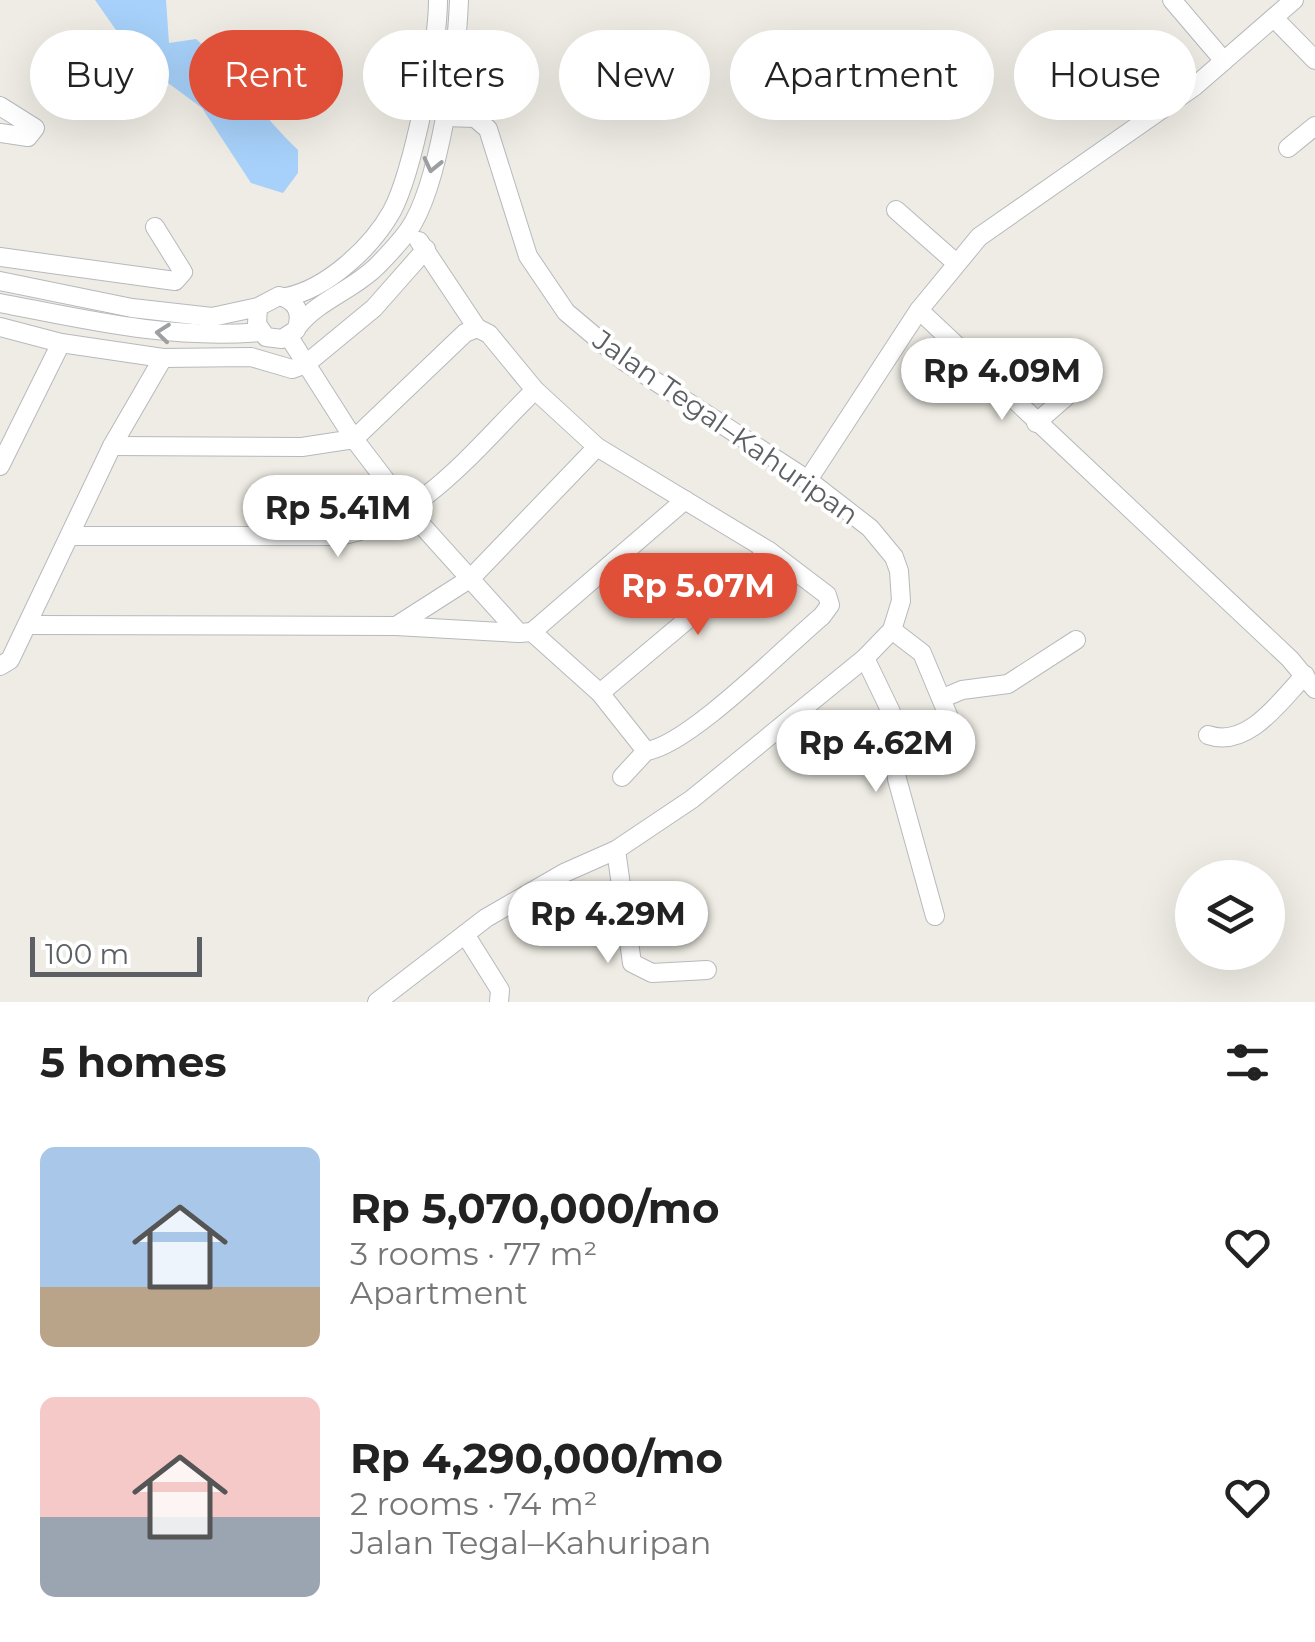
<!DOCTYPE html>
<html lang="en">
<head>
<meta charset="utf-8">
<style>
  :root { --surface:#fff; --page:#f2f2f2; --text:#222; --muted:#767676; --accent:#e04f38 }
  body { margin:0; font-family:Montserrat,sans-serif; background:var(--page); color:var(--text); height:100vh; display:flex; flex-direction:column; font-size:38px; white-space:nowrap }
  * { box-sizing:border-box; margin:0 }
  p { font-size:32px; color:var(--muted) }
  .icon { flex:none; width:55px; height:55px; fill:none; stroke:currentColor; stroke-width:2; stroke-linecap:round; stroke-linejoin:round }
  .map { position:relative; height:1002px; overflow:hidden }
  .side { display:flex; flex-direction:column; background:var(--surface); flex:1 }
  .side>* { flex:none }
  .top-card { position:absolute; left:30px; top:30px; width:1255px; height:90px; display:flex; gap:20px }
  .fabs { position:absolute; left:1175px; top:860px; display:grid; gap:20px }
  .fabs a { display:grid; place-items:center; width:110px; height:110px; border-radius:50%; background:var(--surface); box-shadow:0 10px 40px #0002; font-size:50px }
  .scale { position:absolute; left:30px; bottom:25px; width:172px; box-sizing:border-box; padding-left:10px; border:5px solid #5c5f64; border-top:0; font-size:28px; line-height:35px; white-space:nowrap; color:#5c5f64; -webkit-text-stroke:8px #fff; paint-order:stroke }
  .price { position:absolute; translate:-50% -85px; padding:0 22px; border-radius:35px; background:#fff; color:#222; font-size:32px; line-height:65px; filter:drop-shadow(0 2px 5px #0008) }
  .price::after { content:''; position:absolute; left:50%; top:60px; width:30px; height:22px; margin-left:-15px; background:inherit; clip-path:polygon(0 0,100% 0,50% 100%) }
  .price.on { background:var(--accent); color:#fff }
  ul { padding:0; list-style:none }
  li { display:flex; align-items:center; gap:30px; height:250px; padding:0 40px }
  li span { display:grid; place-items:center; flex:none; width:280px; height:200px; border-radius:15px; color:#555 }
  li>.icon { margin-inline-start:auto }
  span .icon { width:120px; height:120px; fill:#fffc; stroke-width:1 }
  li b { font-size:42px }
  h2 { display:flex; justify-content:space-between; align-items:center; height:120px; padding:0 40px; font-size:42px }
  .pill { padding:0 35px; border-radius:45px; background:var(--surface); box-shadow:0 10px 40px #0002; font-size:35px; line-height:90px }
  .pill.on { background:var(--accent); color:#fff }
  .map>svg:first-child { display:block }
  .water { fill:#a7d1fa }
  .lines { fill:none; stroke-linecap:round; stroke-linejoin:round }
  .minor-casing { stroke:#b6b9bd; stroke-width:20 }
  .minor { stroke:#fff; stroke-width:18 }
  .oneway { stroke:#9d9fa2 }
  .labels { text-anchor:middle; stroke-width:8; stroke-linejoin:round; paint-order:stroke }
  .street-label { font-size:28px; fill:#5c5f64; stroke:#fff }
</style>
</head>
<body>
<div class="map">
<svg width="1315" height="1002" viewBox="0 0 1315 1002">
  <rect width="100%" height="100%" fill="#eeece4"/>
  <path class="water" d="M95,0H166L169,43L196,39C234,72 261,115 298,150V173L283,193L251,183L202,108L137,60Z"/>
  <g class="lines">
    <defs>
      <g id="minor">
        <path d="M1172,0L1224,61"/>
        <path d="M1274,18L1315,60"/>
        <path d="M0,106L35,128L28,137L0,133"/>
        <path d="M1288,148L1315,126"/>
        <path d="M896,210L955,262"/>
        <path d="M419,241L477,328"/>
        <path d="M0,257L175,281L183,272L155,227"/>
        <path d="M0,281L132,308L212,317L258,307L279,296C296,300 303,313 296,330L282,339L266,337L257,324L258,307"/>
        <path d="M286,297C327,289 372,247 392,211C413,171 438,46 438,0"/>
        <path d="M0,303C88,320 171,340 261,332"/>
        <path d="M919,310L1290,659L1315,689"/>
        <path d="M299,325C319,300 355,289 378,265C388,255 399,243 408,231C440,186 457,55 459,0"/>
        <path d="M0,327L61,343L163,358L251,357L292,369L306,364L374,308L426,249"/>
        <path d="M1036,423L1084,381"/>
        <path d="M112,446L302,447L354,439L465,333L477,328L489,334L535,390L597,447L769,551L827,595L830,605L822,616C786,646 688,746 646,751L600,693L532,632L519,633L409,511L354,439L289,337"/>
        <path d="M0,466L61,343"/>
        <path d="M808,480L919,310L979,237L1195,86L1294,0"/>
        <path d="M70,536H338C421,523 477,446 535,390"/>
        <path d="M27,625L396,626L519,633"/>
        <path d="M396,626L471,578L597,447"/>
        <path d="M892,630L922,653L960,744"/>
        <path d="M532,632L685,500"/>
        <path d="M865,658L891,712L897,779L935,916"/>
        <path d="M0,666L10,660L112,446L163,358"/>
        <path d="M600,693L769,551"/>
        <path d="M943,698L962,690L1008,684L1076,640"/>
        <path d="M1208,735C1248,749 1281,700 1305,675"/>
        <path d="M622,777L646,751"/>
        <path d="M616,850L632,963L652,973L707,970"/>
        <path d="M465,934L500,990L499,1002"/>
        <path d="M377,1002L486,918L564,873L616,850L692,799L865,658L892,630L901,601L899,571L894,557L870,528L808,480L624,361L566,312L528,256L488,129L475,118L444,117"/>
      </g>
    </defs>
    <use href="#minor" class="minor-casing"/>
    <use href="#minor" class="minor"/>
  </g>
  <defs><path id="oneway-chevron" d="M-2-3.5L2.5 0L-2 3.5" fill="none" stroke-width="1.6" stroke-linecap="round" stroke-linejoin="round" transform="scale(2.5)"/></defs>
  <g class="oneway">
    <use href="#oneway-chevron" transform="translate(432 165) rotate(103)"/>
    <use href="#oneway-chevron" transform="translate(163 333) rotate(-174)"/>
  </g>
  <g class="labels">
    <g class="street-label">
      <text transform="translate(726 427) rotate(35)" y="10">Jalan Tegal–Kahuripan</text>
    </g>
  </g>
</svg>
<div class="fabs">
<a><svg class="icon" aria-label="layers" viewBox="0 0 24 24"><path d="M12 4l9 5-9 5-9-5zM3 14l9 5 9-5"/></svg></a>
</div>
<div class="scale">100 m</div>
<b class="price" style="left:1002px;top:423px">Rp 4.09M</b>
<b class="price" style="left:338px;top:560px">Rp 5.41M</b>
<b class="price on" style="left:698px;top:638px">Rp 5.07M</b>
<b class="price" style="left:876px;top:795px">Rp 4.62M</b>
<b class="price" style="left:608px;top:966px">Rp 4.29M</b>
<div class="top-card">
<a class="pill">Buy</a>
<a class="pill on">Rent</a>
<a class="pill">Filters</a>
<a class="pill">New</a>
<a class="pill">Apartment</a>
<a class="pill">House</a>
</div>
</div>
<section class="side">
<h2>5 homes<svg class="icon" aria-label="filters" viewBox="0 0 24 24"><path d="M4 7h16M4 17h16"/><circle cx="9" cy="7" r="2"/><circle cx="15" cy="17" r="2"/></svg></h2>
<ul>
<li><span style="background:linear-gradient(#a9c7e8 70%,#b9a48a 0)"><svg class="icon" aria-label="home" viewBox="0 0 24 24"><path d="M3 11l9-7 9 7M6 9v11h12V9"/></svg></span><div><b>Rp 5,070,000/mo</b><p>3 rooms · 77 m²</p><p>Apartment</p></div><svg class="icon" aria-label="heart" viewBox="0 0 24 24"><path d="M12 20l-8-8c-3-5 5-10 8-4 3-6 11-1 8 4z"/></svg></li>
<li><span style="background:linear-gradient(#f6c9c9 60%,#9aa5b1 0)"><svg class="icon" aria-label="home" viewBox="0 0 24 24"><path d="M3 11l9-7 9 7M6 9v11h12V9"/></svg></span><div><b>Rp 4,290,000/mo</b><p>2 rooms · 74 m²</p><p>Jalan Tegal–Kahuripan</p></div><svg class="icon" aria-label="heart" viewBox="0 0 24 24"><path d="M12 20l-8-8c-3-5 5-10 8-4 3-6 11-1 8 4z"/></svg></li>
</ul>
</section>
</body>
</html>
